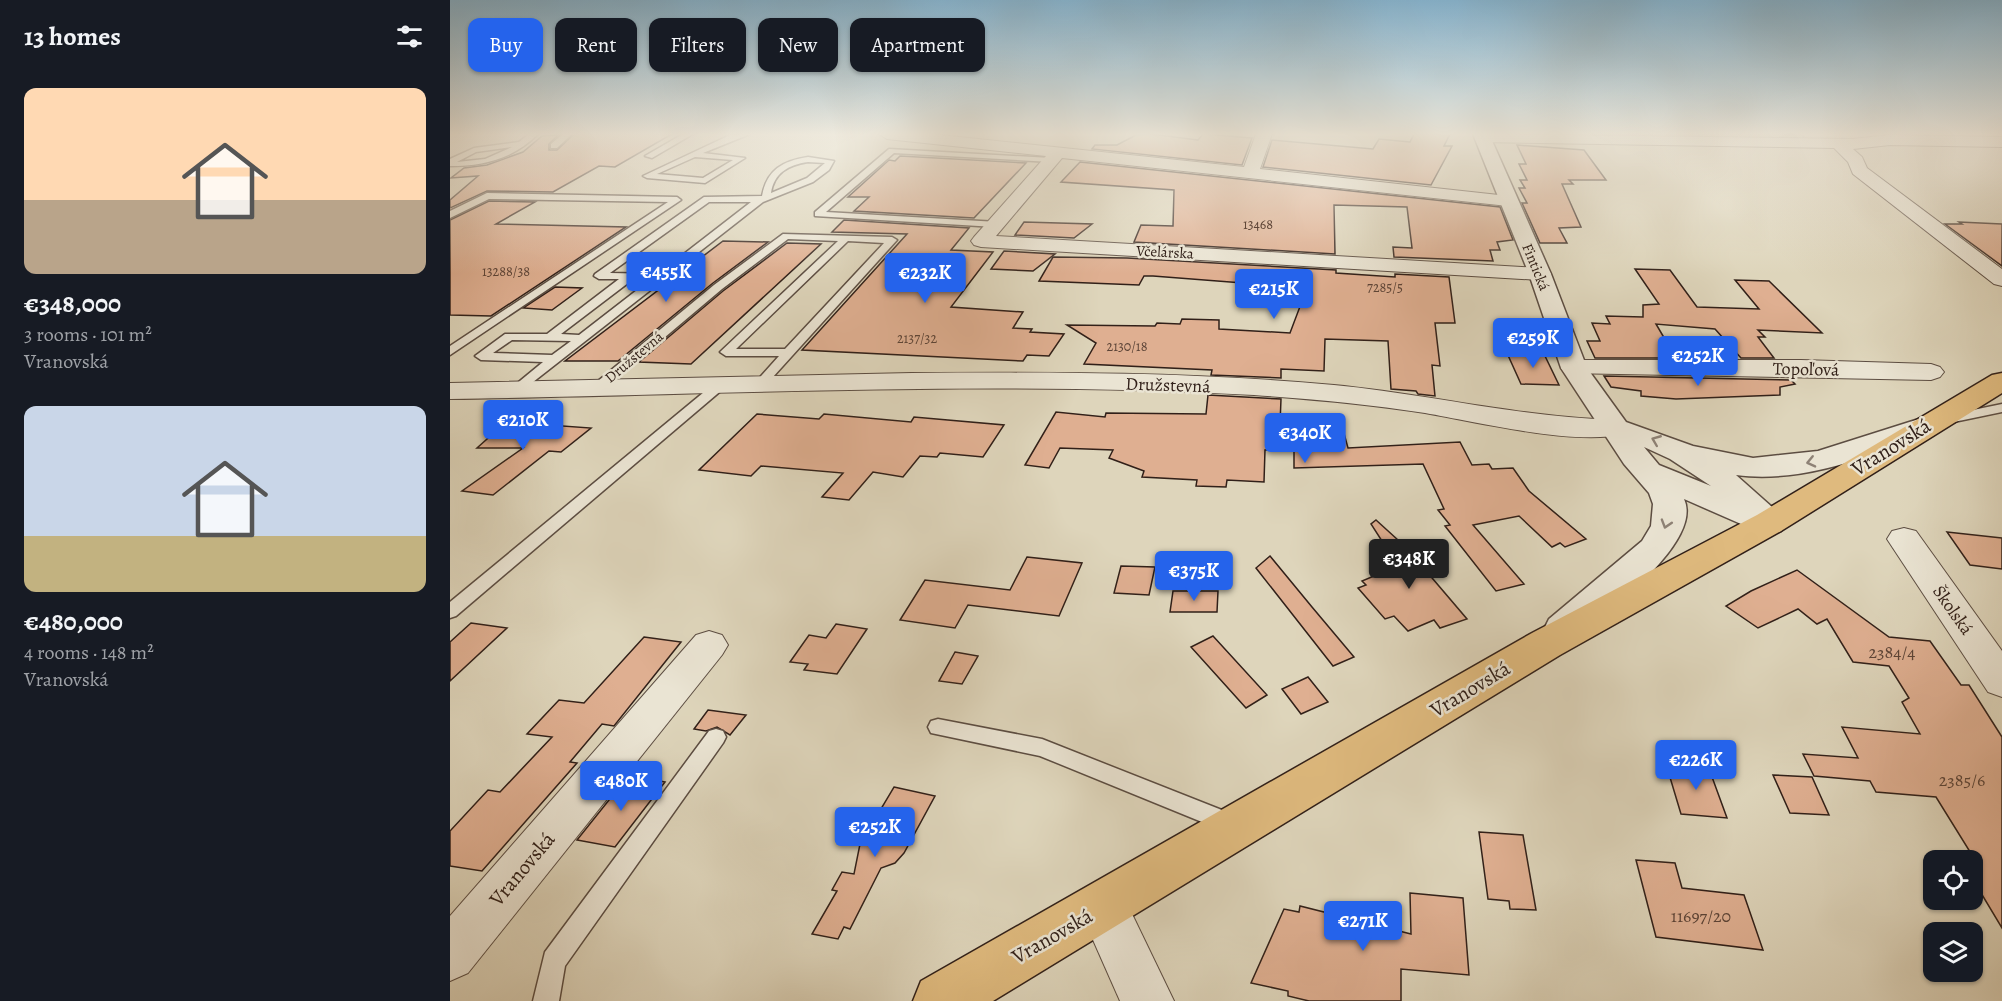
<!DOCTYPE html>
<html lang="en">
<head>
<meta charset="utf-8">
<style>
  :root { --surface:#171b24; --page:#242831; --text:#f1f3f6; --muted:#9ea1a6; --accent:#2563eb }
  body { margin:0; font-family:Alegreya,serif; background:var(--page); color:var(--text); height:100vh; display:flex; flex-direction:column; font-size:22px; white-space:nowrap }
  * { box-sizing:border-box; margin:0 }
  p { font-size:20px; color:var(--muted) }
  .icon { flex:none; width:33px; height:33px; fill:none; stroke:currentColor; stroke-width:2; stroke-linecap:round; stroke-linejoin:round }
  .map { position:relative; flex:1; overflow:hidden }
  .panel { display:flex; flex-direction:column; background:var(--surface); width:450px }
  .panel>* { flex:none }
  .top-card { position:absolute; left:18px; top:18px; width:570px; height:54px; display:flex; gap:12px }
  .fabs { position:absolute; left:1473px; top:850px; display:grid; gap:12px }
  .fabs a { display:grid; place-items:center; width:60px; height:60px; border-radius:12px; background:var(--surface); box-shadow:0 2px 4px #0004; font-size:30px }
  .price { position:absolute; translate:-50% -51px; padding:0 14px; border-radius:6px; background:var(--accent); color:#fff; font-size:20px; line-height:39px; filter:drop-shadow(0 2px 3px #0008) }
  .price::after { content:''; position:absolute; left:50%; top:36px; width:18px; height:14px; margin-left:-9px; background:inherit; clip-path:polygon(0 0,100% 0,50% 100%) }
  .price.on { background:#222; color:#fff }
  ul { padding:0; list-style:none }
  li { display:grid; align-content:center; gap:12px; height:318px; padding:0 24px }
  li span { display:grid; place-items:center; height:186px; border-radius:12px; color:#555 }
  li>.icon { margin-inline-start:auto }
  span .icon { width:108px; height:108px; fill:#fffc; stroke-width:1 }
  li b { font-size:26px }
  h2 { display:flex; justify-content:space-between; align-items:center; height:72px; padding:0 24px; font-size:26px }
  .chip { padding:0 21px; border-radius:12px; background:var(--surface); box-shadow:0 2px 4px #0004; font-size:21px; line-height:54px }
  .chip.on { background:var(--accent); color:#fff }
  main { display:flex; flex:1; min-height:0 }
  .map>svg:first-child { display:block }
  .green { fill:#b1bd90; stroke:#716e54; stroke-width:1.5 }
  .building { fill:#dfaf91; stroke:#312019; stroke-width:1.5 }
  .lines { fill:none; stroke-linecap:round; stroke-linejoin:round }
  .service-casing { stroke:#5c4d42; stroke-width:3 }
  .minor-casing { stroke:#5c4d42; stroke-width:2 }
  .tertiary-casing { stroke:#5c4d42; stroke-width:3 }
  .primary-casing { stroke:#312019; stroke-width:3 }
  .service { fill:#eae4d3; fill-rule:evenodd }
  .minor { fill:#eae4d3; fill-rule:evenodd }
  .tertiary { fill:#eae4d3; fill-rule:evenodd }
  .primary { fill:#dfba7e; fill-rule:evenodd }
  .oneway { stroke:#8e8276 }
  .labels { text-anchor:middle; stroke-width:5; stroke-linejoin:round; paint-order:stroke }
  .far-number-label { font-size:14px; fill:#5c4437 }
  .far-street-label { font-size:15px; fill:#312019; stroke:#eae4d3 }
  .street-label { font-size:18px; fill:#312019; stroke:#eae4d3 }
  .near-number-label { font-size:18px; fill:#5c4437 }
  .near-street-label { font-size:21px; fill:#312019; stroke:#eae4d3 }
</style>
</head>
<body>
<main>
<section class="panel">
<h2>13 homes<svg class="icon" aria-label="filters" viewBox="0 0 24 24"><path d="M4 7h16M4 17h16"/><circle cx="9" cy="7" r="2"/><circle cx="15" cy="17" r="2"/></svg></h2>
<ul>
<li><span style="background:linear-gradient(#ffd9b3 60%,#b9a48a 0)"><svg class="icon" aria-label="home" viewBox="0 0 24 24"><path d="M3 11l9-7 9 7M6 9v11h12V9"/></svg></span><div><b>€348,000</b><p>3 rooms · 101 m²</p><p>Vranovská</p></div></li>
<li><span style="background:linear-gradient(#c9d6e8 70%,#c2b280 0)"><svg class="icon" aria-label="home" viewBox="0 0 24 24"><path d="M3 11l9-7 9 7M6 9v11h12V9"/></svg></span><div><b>€480,000</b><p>4 rooms · 148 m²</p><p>Vranovská</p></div></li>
</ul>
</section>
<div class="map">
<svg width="1552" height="1001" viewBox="0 0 1552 1001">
  <rect width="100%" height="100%" fill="#ded5bb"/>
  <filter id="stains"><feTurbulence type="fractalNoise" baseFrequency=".00333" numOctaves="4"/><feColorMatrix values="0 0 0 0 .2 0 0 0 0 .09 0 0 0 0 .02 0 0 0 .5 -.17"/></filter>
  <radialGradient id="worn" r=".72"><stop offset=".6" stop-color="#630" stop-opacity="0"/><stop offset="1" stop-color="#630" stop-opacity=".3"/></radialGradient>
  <path class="green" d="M1137,134H1350L1356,138L1138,135Z"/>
  <g class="building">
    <path d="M124,134H222L165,167L149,166L103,192L37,191L0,208V200L28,176L1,178L14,168L37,165L73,152L92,136L108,135L99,144V150H107Z"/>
    <path d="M701,134L748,140L753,134L802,138L792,165L642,149L645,145H667L686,135Z"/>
    <path d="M964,134H1000L994,146H1002L981,185L813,167L822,140L923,149L929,139L960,142Z"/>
    <path d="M1067,145L1134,150L1156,180H1119L1123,184H1112L1131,227L1109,228L1117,243H1090L1072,203H1077L1069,188H1075L1070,180H1077L1069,164H1076Z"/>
    <path d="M450,156L576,163L524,218L404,211L419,197H398L439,160L445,161Z"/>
    <path d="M630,162L1050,207L1063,240L1047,242L1050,250H1040L1043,261L944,257L943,247L962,248L957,207L884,205L885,254L684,242L691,225L723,226L724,190L611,182Z"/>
    <path d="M39,201L85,202L46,224L176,227L41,316L0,315V220Z"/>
    <path d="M394,220L519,228L501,250L543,252L501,307L573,312L563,328L582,329L580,332L614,334L599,356L577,355L573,361L352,350L457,234L382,232Z"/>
    <path d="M574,222L642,224L624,238L565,235Z"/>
    <path d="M1509,222L1552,224V266L1495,224H1512Z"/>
    <path d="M273,241L318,242L263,283L168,361H115Z"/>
    <path d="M337,243L371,244L241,364L189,362L273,291Z"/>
    <path d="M554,251L605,254L583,271L541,269Z"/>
    <path d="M603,257L677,258L886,270V273L945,277V274L999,277L1005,323H985L990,366L982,365L985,396L968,394L966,391L941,389L938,341L875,339L874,371L831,369V378L761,375L762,370L634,364L646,343L617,325L705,326L707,323L730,324L732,319L769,320V329L840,333L857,288L703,276H694L689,285L589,281Z"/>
    <path d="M1185,269L1220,270L1247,307L1309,309L1285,280L1319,281L1372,333L1308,330L1315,337H1308L1324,358H1291L1265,329L1206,324L1226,358H1145L1137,341H1150L1142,323L1160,324L1156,316L1193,317V305L1209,304Z"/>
    <path d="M105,287L132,288L102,310L73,308Z"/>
    <path d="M1057,353L1094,354L1109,385L1071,384Z"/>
    <path d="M1154,376L1341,380L1345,384L1330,387V395L1226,399L1191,396V391L1161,387Z"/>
    <path d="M758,395L831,399L830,424L892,426L898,448L1010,442L1022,465L1039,464L1042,469L1063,468L1079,491L1136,539L1115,547L1110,543L1102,547L1069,516L1023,525L1074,584L1046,591L995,526L1000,525L988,510L994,509L973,464L844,468V450L869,449L815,450L814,482L777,480L776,487L746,486L747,480L692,477L694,471L659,458L663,450L610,448L599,468L575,465L606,412L655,417L656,413L756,414Z"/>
    <path d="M307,414L369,419L374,414L461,422L464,417L554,425L533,457L490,453L487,457L470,456L453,477L423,472L399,500L372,497L393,473L311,466L301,476L249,470Z"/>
    <path d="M55,423H71L141,428L111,452L99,451L43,495L12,491L73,448H27Z"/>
    <path d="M926,520L971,561L977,572L1017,619L990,628L984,620L958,631L944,616L935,619L908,588L916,585L912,581L948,566L921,524Z"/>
    <path d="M1497,532L1552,538V569L1520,565Z"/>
    <path d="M820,556L862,607L904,657L883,666L806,568Z"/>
    <path d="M577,557L632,563L609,616L518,605L505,628L450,620L475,580L560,590Z"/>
    <path d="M671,566L705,567L699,595L664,593Z"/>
    <path d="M1347,570L1439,637L1480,641L1511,685H1519L1552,737V928L1522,878V855L1486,797L1426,792L1420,781L1364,776L1353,754L1408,758L1392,727L1470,734L1452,702L1459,698L1439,666L1403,662L1377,619L1367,624L1348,609L1308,628L1276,606L1301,591Z"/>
    <path d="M723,591H768L767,612H720Z"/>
    <path d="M21,623L57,628L0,681V642Z"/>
    <path d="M386,624L417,629L387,674L354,670L358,664L340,662L359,635L376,638Z"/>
    <path d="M763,636L817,695L796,708L741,647Z"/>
    <path d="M194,637L231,642L164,726L152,724L120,762L127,763L32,871L0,866V831L38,790L50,792L102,737L77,734L109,700L134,703Z"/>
    <path d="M505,652L528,656L512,684L489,681Z"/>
    <path d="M858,677L878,702L851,714L832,689Z"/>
    <path d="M258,710L296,715L280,735L267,727L256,731L244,729Z"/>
    <path d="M1216,764L1258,766L1277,818L1231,814Z"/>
    <path d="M1323,775L1362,777L1379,815L1340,813Z"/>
    <path d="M190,777L215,782L165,847L127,840L175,780L182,781Z"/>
    <path d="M444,787L485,796L454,853L445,863L431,868L400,929L394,927L388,939L362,934L387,891L382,890L392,872L404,874L410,844Z"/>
    <path d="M1029,832L1073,835L1086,910L1060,909L1059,901L1038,899Z"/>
    <path d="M1186,860L1225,863L1232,888L1294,895L1313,950L1206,937Z"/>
    <path d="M960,893L1013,898L1019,975L951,969V1001H859L838,996V991L801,983L834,909L849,912L850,906L961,934Z"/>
  </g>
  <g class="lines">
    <defs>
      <g id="service">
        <path d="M79,134H88C63,159 34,166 0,166V159L24,148L69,142ZM62,147L35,159L7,162L26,152Z"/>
        <path d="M113,134H122L107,148H101V144Z"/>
        <path d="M233,134H243L202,158L195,156Z"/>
        <path d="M300,134L253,153L295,158L255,183L197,178L193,176L280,135ZM245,157L283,160L253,178L207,174Z"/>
        <path d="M439,149L601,158L605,160L601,162L444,153L376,212L548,222L550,224L545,227L365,216V212Z"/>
        <path d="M358,157L384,161L379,170L363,182L313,202L69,393H61L59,390L93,362L31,360L25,356L55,334H97L169,279H149L144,276L145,274L254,197L312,196C317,170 332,161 358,157ZM358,162L375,163L357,178L321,193C324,173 338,165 358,162ZM259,202H301L208,274L160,273ZM182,280H200L129,335L111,334ZM62,340L121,341L102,355L43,353Z"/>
        <path d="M37,193L227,197L231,200L0,355V346L218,202L39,199L0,218V211Z"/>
        <path d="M333,234L442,237L447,240L313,388H305L303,385L329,356H276L270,352L388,241L338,239L272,289L150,392H142V386L264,285ZM398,241L434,243L335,349H286Z"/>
        <path d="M269,382L275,386L273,389L6,616L0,618V602L265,383Z"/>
        <path d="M1552,404V412L1499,423L1492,419L1494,416Z"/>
        <path d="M488,719L592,739L787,816L790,823L787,830L779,833L590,756L481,733L478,727L481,721Z"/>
        <path d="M266,729L273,731L276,737L273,743L115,966L109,1001H83L95,952L259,731Z"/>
      </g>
      <g id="minor">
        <path d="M429,134H481L794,167L806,134H822L810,169L1058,196L1067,201L1058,206L612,158L546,236L1090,268L1098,269L1101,274L1098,279L1090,280L531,247L524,245L521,241L524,237L596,156L437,139Z"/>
        <path d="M1033,134L1402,139L1440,135L1552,137V147L1440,145L1403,149L1412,157L1417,168L1552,269V286L1544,284L1403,174L1398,162L1384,148L1028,142L1025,139L1028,136Z"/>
        <path d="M1124,360H1351L1481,364L1490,367L1494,372L1490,377L1481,380L1115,373L1111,368L1115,363Z"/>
        <path d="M462,373C603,372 744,372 884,385C978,394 1070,417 1164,420L1174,422L1178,428L1174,434C1126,446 1026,422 975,413C918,404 861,399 804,395C536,380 268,395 0,399V383Z"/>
        <path d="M1454,528L1466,531L1552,651V697L1538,692L1437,539L1442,531Z"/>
        <path d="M259,631L272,635L278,645L272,655L18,973L0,981V916L246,635Z"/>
        <path d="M653,882L670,889L724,1001H670L628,906L636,889Z"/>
      </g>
      <path id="tertiary" d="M1023,134H1039L1101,274L1137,368L1176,422L1243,446L1303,458L1368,451L1472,418L1482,421L1487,427L1482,433C1421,455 1354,484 1286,475L1331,515L1336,523L1331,531L1319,534L1307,531L1234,499C1254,542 1155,613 1127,639L1113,643L1099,639L1094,629L1099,619L1192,541L1201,526L1203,504L1199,493L1174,464L1111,368L1079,274ZM1194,447L1220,459L1261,486L1209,465Z"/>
      <path id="primary" d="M1552,373V393L1331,531L1110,655L543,1001H463L471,981L1082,633L1307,515L1542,375Z"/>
    </defs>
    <use href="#service" class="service-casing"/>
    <use href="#minor" class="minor-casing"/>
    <use href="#tertiary" class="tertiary-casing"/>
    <use href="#primary" class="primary-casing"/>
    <use href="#service" class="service"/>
    <use href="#minor" class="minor"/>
    <use href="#tertiary" class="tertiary"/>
    <use href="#primary" class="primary"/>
  </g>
  <defs><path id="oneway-chevron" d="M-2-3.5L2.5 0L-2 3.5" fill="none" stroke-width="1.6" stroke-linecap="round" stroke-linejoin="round" transform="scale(1.5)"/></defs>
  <g class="oneway">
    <use href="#oneway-chevron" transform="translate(1206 440) rotate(-158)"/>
    <use href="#oneway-chevron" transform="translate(1361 462) rotate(167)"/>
    <use href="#oneway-chevron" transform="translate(1216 524) rotate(107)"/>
  </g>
  <linearGradient id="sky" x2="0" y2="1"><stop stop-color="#86b6d3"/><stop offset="0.49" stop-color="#f0ece0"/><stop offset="1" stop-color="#f0ece0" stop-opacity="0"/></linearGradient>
  <rect width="1552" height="274" fill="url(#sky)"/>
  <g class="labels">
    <g class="far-number-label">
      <text x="808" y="229">13468</text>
      <text x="56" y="276">13288/38</text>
      <text x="935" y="292">7285/5</text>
      <text x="467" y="343">2137/32</text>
      <text x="677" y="351">2130/18</text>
    </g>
    <g class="far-street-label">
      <text transform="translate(715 252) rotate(3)" y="5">Včelárska</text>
      <text transform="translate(1086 267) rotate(68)" y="5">Fintická</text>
      <text transform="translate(184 357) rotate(-40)" y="5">Družstevná</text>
    </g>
    <g class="street-label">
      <text transform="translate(1356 369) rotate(1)" y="6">Topoľová</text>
      <text transform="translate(718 385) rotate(2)" y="6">Družstevná</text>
      <text transform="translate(1503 610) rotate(55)" y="6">Školská</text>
    </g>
    <g class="near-number-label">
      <text x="1442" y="658">2384/4</text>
      <text x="1512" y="786">2385/6</text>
      <text x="1251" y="922">11697/20</text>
    </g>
    <g class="near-street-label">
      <text transform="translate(1441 447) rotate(-32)" y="7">Vranovská</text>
      <text transform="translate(1020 689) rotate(-31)" y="7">Vranovská</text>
      <text transform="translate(72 869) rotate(-50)" y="7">Vranovská</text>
      <text transform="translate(602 936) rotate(-30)" y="7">Vranovská</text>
    </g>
  </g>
  <rect width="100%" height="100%" filter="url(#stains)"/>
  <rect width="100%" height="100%" fill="url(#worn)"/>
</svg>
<div class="fabs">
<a><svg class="icon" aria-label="locate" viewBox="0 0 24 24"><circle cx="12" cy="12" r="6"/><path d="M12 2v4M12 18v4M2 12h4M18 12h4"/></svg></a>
<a><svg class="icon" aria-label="layers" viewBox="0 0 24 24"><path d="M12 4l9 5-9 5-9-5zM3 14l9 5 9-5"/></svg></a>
</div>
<b class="price" style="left:216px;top:303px">€455K</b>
<b class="price" style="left:475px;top:304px">€232K</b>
<b class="price" style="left:824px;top:320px">€215K</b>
<b class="price" style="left:1083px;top:369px">€259K</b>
<b class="price" style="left:1248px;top:387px">€252K</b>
<b class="price" style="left:73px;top:451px">€210K</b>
<b class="price" style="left:855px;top:464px">€340K</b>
<b class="price on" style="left:959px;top:590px">€348K</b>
<b class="price" style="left:744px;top:602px">€375K</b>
<b class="price" style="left:1246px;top:791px">€226K</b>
<b class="price" style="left:171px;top:812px">€480K</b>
<b class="price" style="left:425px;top:858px">€252K</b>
<b class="price" style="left:913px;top:952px">€271K</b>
<div class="top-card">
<a class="chip on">Buy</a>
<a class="chip">Rent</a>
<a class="chip">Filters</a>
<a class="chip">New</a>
<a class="chip">Apartment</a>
</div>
</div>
</main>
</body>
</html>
